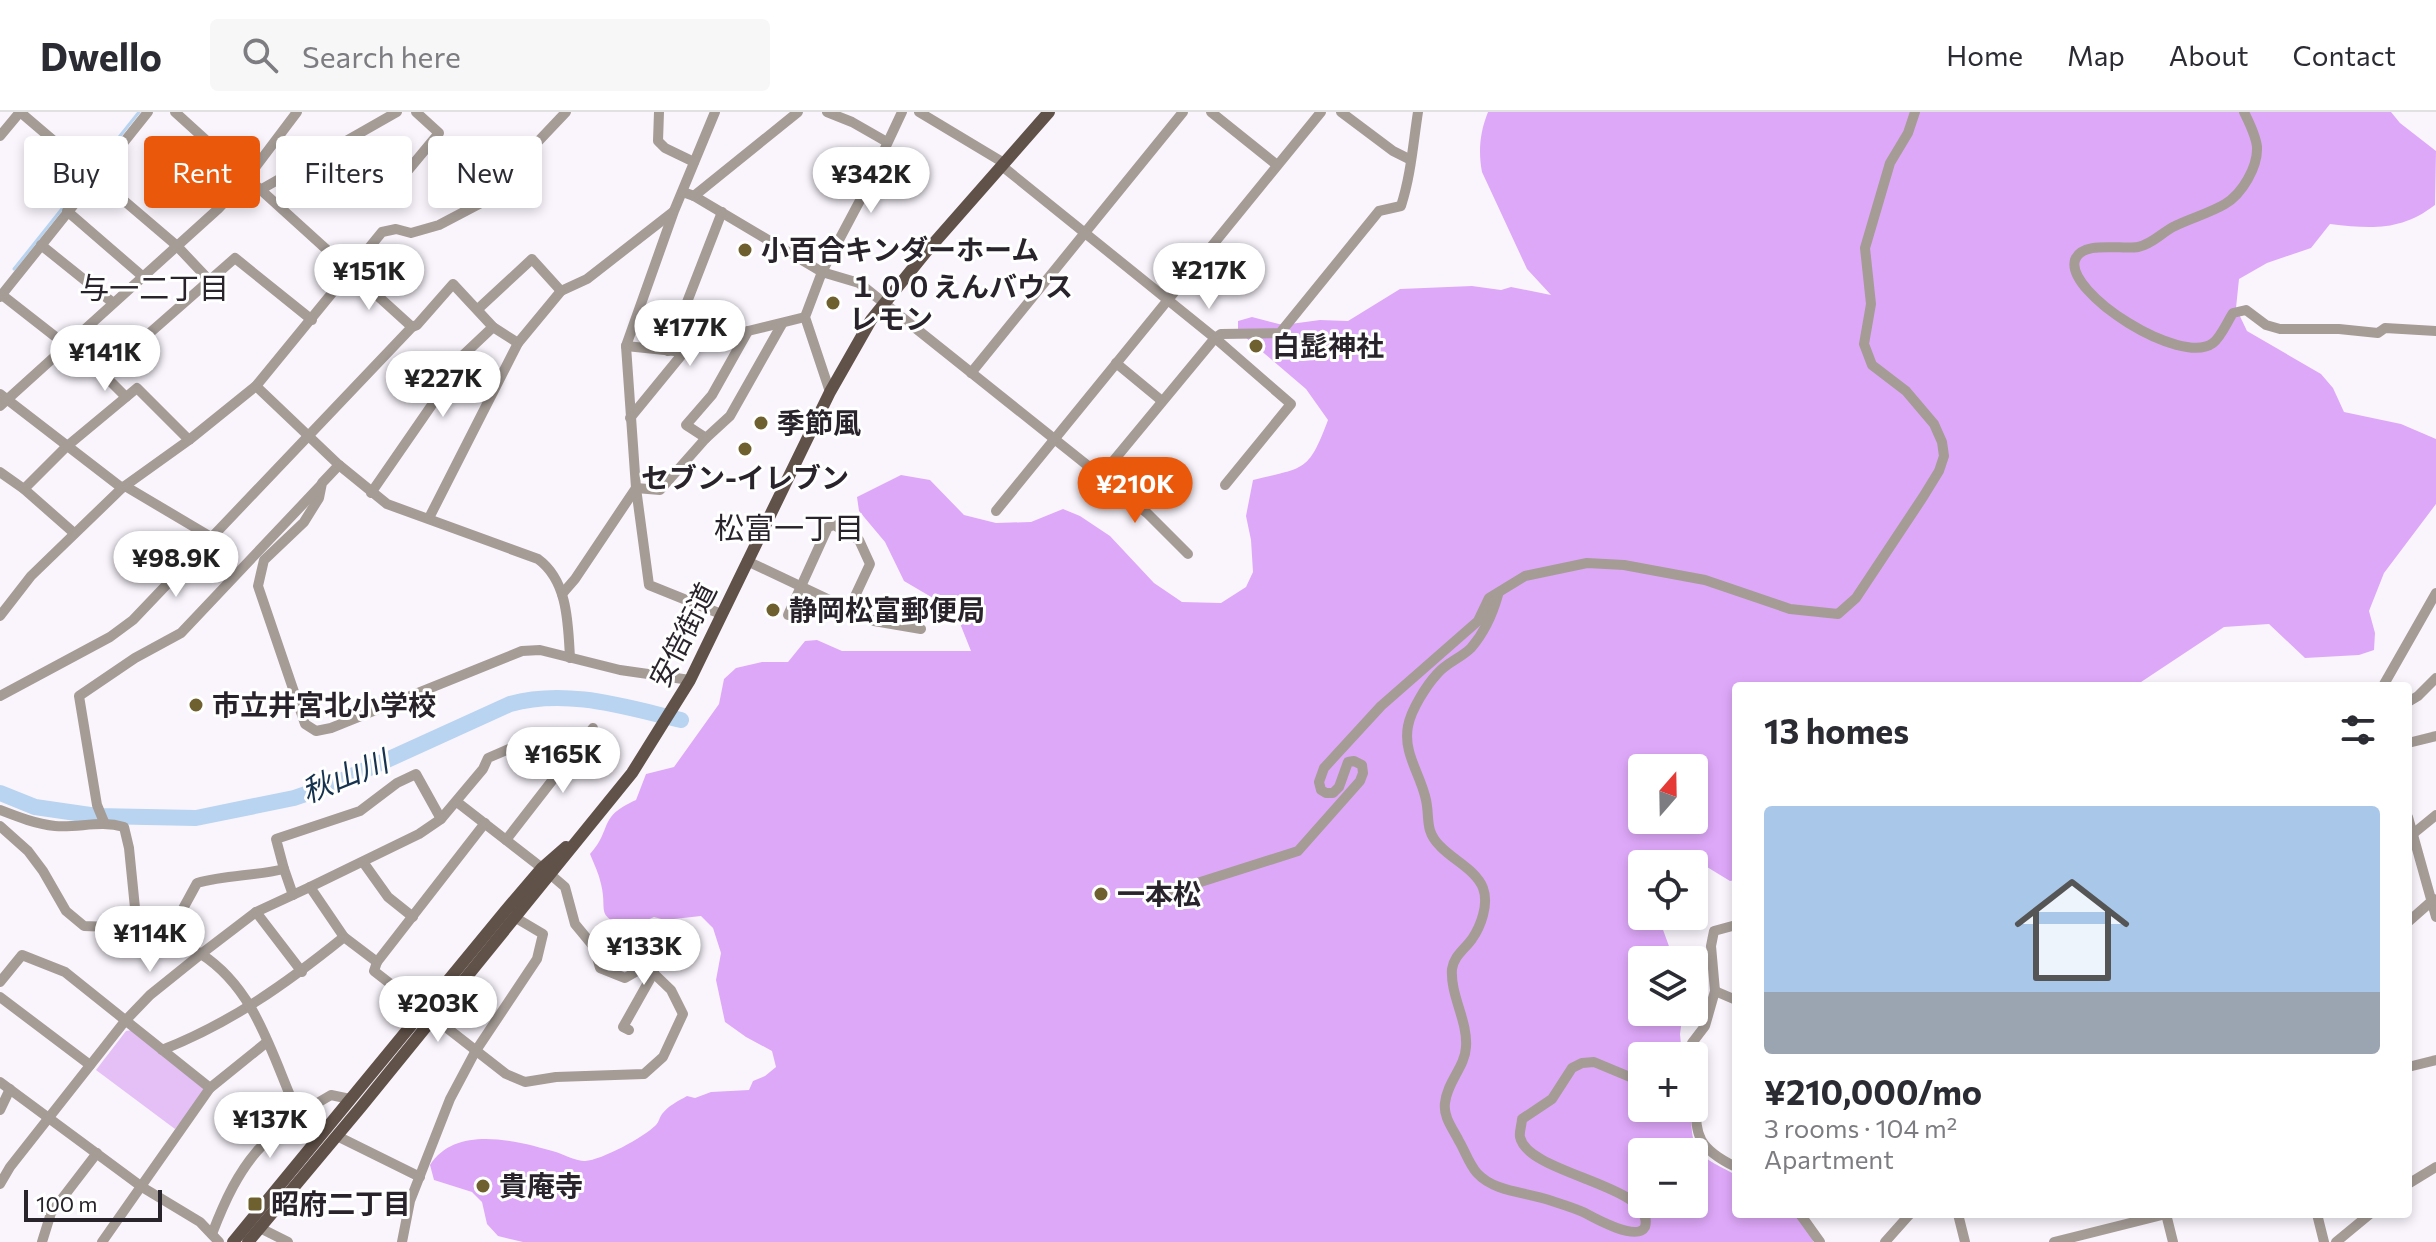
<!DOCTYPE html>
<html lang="en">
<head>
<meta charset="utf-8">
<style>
  :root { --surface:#fff; --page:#f7f7f7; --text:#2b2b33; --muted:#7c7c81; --line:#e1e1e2; --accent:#ea580c }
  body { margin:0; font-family:Commissioner,"Noto Sans JP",sans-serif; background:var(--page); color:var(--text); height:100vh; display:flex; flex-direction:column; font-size:30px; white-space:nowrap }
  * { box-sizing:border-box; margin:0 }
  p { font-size:26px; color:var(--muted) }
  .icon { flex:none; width:44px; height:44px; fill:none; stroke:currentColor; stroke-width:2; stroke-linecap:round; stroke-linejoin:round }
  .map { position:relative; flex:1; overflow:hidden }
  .details { position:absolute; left:1732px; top:570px; width:680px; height:536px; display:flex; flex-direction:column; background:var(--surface); border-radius:8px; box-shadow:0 4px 12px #0003 }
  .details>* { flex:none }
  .banner { position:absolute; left:24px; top:24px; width:760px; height:72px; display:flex; gap:16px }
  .needle { width:52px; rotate:20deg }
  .tools { position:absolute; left:1628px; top:642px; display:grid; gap:16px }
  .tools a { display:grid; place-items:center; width:80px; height:80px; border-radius:8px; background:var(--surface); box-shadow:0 4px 12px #0003; font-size:40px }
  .scale { position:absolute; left:24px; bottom:20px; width:138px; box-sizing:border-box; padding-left:8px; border:4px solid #29242b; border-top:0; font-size:22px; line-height:28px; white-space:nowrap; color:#29242b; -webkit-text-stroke:6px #fff; paint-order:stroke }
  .price { position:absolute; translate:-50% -68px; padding:0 18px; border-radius:28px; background:#fff; color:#222; font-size:26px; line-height:52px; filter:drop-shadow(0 2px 4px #0008) }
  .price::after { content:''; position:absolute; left:50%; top:48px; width:24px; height:18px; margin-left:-12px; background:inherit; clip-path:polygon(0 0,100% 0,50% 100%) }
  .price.current { background:var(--accent); color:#fff }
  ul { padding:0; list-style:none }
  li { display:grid; align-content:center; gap:16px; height:424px; padding:0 32px }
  li span { display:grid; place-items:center; height:248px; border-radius:8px; color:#555 }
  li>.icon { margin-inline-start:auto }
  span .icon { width:144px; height:144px; fill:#fffc; stroke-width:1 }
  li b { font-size:34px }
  h2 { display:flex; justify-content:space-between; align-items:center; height:96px; padding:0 32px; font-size:34px }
  .tag { padding:0 28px; border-radius:8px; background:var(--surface); box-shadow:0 4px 12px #0003; font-size:28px; line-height:72px }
  .tag.current { background:var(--accent); color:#fff }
  header { display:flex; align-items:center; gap:48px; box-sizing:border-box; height:112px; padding:0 40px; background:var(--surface); border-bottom:2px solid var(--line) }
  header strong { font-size:38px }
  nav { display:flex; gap:44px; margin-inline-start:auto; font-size:28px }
  .search { width:560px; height:72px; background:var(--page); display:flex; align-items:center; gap:20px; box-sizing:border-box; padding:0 28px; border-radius:8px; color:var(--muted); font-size:30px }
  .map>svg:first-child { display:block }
  .green { fill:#e4c0f7 }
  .forest { fill:#dea8f9; fill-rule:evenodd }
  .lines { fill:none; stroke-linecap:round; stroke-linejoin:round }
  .stream { stroke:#b8d4f0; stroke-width:3 }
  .river { stroke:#b8d4f0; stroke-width:16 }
  .minor { stroke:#a59c96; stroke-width:10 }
  .major { stroke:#615249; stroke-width:12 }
  .poi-dot { fill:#6f612f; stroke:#fff; stroke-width:3 }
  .labels { text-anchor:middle; stroke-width:6; stroke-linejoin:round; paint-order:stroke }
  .poi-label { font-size:28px; font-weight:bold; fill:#29242b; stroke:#fff; text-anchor:start }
  .street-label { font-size:28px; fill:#29242b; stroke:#fff }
  .neighbourhood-label { font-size:30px; fill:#29242b; stroke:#fff }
  .water-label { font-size:30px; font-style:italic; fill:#15334f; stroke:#fff }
</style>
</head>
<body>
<header>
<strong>Dwello</strong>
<div class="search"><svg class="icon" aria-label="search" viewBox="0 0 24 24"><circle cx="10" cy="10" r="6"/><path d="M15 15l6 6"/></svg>Search here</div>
<nav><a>Home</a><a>Map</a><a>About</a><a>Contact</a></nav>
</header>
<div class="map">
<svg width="2436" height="1130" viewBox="0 0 2436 1130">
  <rect width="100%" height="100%" fill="#faf5fd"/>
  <path class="green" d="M132,918L204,973L205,979L175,1017L96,958L126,919Z"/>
  <path class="forest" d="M1488,0H2391L2400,11L2436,39L2435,93C2401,119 2372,117 2330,112L2311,136L2267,151L2239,167L2236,196L2247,219L2321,262L2333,276L2344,300L2401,312L2436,327V392L2384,461L2369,499L2375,521L2374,538L2359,543L2305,546L2269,512L2224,515L2135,574H1736V768L1730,769L1707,755L1694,757V752H1642V804H1658L1674,848H1642V900H1683L1680,922L1682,944H1642V996H1691C1691,1043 1697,1042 1736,1063V1102H1798L1812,1123L1813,1130H523L498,1124L487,1112L482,1090L472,1080L434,1068L430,1053C456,1012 518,1029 556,1040C565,1043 576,1049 585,1049C602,1048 644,1025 656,1013C659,1010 659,1006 662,1002C668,994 678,989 687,984L695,986L711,980L749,978L753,969L765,964L776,955L772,939L746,925L725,910L716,868L721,841L713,816L701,804L665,808L654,805L627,817C594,801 608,801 601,772C599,762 594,752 590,742C613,717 597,705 636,688L646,662L674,655L719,592L724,567L736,556L762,550H788L805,529L817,528L842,539H971L955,499L904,469L885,430L859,399L857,385L901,363L930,368L964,403L996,411L1031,410L1063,397L1080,404L1110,424L1154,471L1182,490L1221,491L1246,475L1253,460L1251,428L1246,404L1253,368C1305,355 1308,361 1328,308L1306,277L1238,219V209L1252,205L1283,213L1320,208L1348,209L1400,177L1472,174L1501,178L1511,175L1551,183L1527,157L1482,60C1478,39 1480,20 1488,0ZM1642,656H1694V708H1642ZM1642,1040H1694V1092H1642Z"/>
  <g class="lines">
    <path class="stream" d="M14,157L139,0"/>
    <path class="river" d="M0,681L35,695L97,704L196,706L294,686L332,673L510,592C567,576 625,595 681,608"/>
    <g class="minor">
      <path d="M20,0L176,133L210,169"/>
      <path d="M175,0L412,215"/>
      <path d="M659,0L658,29L665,36L694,50"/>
      <path d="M715,0L674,99L626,234L636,376L649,473L721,502"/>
      <path d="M827,0L852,10L887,30"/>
      <path d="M919,0L1004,51"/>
      <path d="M1211,0L1277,53"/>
      <path d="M1341,0L1393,39L1409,47"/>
      <path d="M2244,0C2249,10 2256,24 2257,35C2258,55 2242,82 2225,92C2210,101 2191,106 2175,114C2162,120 2153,132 2138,135C2122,138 2082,128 2075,148C2065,181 2181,255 2213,231C2221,225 2227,210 2233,201L2246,198L2266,213L2280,217H2339L2378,221L2385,216L2436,219"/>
      <path d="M0,24L20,0"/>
      <path d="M1002,54L1215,226L1291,292L1225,373"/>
      <path d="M260,78L397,0"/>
      <path d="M390,80L439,21L416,0"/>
      <path d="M683,80L694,84L822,160L859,171L1147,401L1188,442"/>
      <path d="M694,84L798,0"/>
      <path d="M67,99L141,163"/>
      <path d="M41,133L112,190"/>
      <path d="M2,183L66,233"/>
      <path d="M0,185L148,0"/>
      <path d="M478,197L532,147L561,179"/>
      <path d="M626,234L684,240L748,219L805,205"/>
      <path d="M668,239L722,100"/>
      <path d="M1116,251L1162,289"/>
      <path d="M971,261L1183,0"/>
      <path d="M256,274L339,353L387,392L538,447C568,469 568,511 570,546"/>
      <path d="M830,280L805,205L822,160L865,79L902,0"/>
      <path d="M0,282L122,376"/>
      <path d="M126,285L103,262L235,146L312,208"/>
      <path d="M0,294L218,97L248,65L297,0"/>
      <path d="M630,306L684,240"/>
      <path d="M706,326L686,313L712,283L748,219"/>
      <path d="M339,353L322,371L319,386L304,410L264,448L258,474L305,612L316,619L331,616L522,539L540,538L620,558L690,568"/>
      <path d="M0,360L24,377L74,421"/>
      <path d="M1100,365L1215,226L1221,222L1280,221L1379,99L1401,94C1411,63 1413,32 1418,0"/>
      <path d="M125,374L211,425"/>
      <path d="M636,376L660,378L706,326L730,304L782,212"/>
      <path d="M24,377L66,335L137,276L189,328"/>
      <path d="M371,381L447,271L458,248L493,215"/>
      <path d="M996,399L1321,0"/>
      <path d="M429,406L518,231L561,179L587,167L673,100"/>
      <path d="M747,449L874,509L921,517"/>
      <path d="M562,482L575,467L636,376"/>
      <path d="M1498,483C1493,501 1484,521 1471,536C1461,546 1446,551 1437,562C1426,574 1411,598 1408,614C1403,640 1419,660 1425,684C1431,704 1423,717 1440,734C1453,748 1476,758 1483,776C1489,792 1481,814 1472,827C1464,838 1454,844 1452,857C1450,883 1468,909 1466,935C1465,955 1447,970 1445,991C1443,1005 1453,1017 1459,1029C1465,1039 1469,1052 1477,1061C1494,1080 1526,1080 1549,1088C1561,1092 1572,1095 1583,1100C1594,1106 1637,1130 1645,1115C1657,1073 1528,1063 1520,1025C1519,1020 1522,1012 1522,1007L1552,987L1572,956L1582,951L1594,950L1642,970"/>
      <path d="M788,503L828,415L834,413L859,428L870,452L849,497"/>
      <path d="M0,504L31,464L122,376L189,328L256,274L382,120L396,117L411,121L439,113L479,92L566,0"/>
      <path d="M2383,574L2436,481"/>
      <path d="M0,584L110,525L133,508L412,215L417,213L453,172L493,215L518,231"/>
      <path d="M2408,590L2418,584L2436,566"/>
      <path d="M2408,631L2436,624"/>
      <path d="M457,690L542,756"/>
      <path d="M0,698C18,705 36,712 55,714C79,716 100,708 124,715L129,736L137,816"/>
      <path d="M2408,705L2436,805"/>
      <path d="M104,710L97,693L79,584L135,546L181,521L321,373"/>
      <path d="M485,711L377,850L344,825L310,775L419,722L441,707L483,657L488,646L511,636"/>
      <path d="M0,714L28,739L43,759L66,799L84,814L137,816L187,833L201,842L256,800L310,775"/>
      <path d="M2414,721L2436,703"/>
      <path d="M506,728L593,616"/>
      <path d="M363,750L388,785L413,805"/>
      <path d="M284,757L276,727L360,699L397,671L416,662L441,707"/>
      <path d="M1169,780L1298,739L1360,669L1363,661L1362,653L1354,649L1348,650L1339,675L1333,681H1326L1321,678L1319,670L1324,656L1381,594L1478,509L1489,486L1525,464L1587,451L1624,453L1705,468L1790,497L1838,502L1856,486L1923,385L1939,359L1944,344L1942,330L1934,312L1906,279L1872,253L1864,232L1871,192L1865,136L1890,51L1908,21L1915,0"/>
      <path d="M256,800L302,860"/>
      <path d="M2408,810L2434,787"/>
      <path d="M167,826L197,771C226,763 255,764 284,757L293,783"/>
      <path d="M377,850L374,859L506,962L525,970L556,965L644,962L663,945L683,902L671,878L646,854L625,866L600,856L594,835L575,812L565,775L551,763"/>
      <path d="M0,870L22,843L65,860L210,976L102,1130"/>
      <path d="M1715,879L1736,888"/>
      <path d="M0,885L90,953"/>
      <path d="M629,918L623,915L654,860"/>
      <path d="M162,938C231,911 287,871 344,825"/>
      <path d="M1690,944L1692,931L1705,914L1715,879L1711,834L1714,819L1736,813"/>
      <path d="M2408,955L2436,948"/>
      <path d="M1694,964C1700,1013 1684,1030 1736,1055"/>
      <path d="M0,970L142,1075L200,1110L219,1130"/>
      <path d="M210,976L267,930"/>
      <path d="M0,998L10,977"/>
      <path d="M294,1005L324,1020"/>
      <path d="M337,1024L420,1065"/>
      <path d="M0,1072L10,1055L125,909L150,883L201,842C257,878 272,945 298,1002"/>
      <path d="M2408,1072L2436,1055"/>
      <path d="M1800,1102L1820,1130"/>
      <path d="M1958,1102L1965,1130"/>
      <path d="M2166,1102L2173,1130"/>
      <path d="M2317,1102L2324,1130"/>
      <path d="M260,1116L288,1130"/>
      <path d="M212,1122C240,1049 263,1022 331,983L350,987"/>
      <path d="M42,1130L51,1101L97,1041"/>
      <path d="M402,1130L410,1089L450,987L475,940L537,847L543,822L516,806"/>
      <path d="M1885,1130L1910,1102"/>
      <path d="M2054,1130L2166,1102"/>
      <path d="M2336,1130L2370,1102"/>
    </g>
    <g class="major">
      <path d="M233,1130L506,798L542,756L566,735"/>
      <path d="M248,1130L361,995L632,661L690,568L830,280L871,208L926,140L1049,0"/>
    </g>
  </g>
  <g class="poi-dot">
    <circle cx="745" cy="138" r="8"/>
    <circle cx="833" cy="191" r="8"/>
    <circle cx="1256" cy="234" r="8"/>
    <circle cx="761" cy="311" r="8"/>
    <circle cx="745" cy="337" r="8"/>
    <circle cx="773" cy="498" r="8"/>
    <circle cx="196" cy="593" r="8"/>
    <circle cx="1101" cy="782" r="8"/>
    <circle cx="483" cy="1074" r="8"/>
    <rect x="247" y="1084" width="16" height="16" rx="4"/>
  </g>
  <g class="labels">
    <g class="poi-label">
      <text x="761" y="148">小百合キンダーホーム</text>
      <text x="849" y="185">１００えんバウス<tspan x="849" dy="32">レモン</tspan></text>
      <text x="1272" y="244">白髭神社</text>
      <text x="777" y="321">季節風</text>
      <text x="745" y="376" text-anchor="middle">セブン-イレブン</text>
      <text x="789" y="508">静岡松富郵便局</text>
      <text x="212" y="603">市立井宮北小学校</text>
      <text x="1117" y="792">一本松</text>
      <text x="499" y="1084">貴庵寺</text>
      <text x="271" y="1102">昭府二丁目</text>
    </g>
    <g class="street-label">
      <text transform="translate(683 523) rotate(-63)" y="10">安倍街道</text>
    </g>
    <g class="neighbourhood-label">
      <text x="154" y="187">与一二丁目</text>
      <text x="789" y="427">松富一丁目</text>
    </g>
    <g class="water-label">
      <text transform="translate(345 665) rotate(-22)" y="10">秋山川</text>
    </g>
  </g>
</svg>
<div class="tools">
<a><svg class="needle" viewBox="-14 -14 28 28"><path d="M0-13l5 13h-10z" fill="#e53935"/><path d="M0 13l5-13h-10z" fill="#7c7c81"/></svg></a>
<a><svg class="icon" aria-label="locate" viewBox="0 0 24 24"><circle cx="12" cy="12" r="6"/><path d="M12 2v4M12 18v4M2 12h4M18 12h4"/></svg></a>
<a><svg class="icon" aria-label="layers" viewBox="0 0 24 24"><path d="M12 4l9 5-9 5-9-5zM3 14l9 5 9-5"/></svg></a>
<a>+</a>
<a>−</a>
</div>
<div class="scale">100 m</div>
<b class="price" style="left:871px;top:103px">¥342K</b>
<b class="price" style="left:1209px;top:199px">¥217K</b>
<b class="price" style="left:369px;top:200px">¥151K</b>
<b class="price" style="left:690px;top:256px">¥177K</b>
<b class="price" style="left:105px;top:281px">¥141K</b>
<b class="price" style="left:443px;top:307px">¥227K</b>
<b class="price current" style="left:1135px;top:413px">¥210K</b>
<b class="price" style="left:176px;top:487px">¥98.9K</b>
<b class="price" style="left:563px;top:683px">¥165K</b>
<b class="price" style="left:150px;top:862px">¥114K</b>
<b class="price" style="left:644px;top:875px">¥133K</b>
<b class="price" style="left:438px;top:932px">¥203K</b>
<b class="price" style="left:270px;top:1048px">¥137K</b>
<div class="banner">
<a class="tag">Buy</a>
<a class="tag current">Rent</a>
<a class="tag">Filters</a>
<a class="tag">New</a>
</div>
<section class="details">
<h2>13 homes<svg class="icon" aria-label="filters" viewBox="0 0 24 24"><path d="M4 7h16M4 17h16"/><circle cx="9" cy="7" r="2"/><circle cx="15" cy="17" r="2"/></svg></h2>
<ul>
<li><span style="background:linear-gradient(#a9c7e8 75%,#9aa5b1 0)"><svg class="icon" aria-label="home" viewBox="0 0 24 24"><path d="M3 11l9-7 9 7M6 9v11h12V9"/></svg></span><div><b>¥210,000/mo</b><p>3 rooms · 104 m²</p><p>Apartment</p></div></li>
</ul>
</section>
</div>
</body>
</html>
